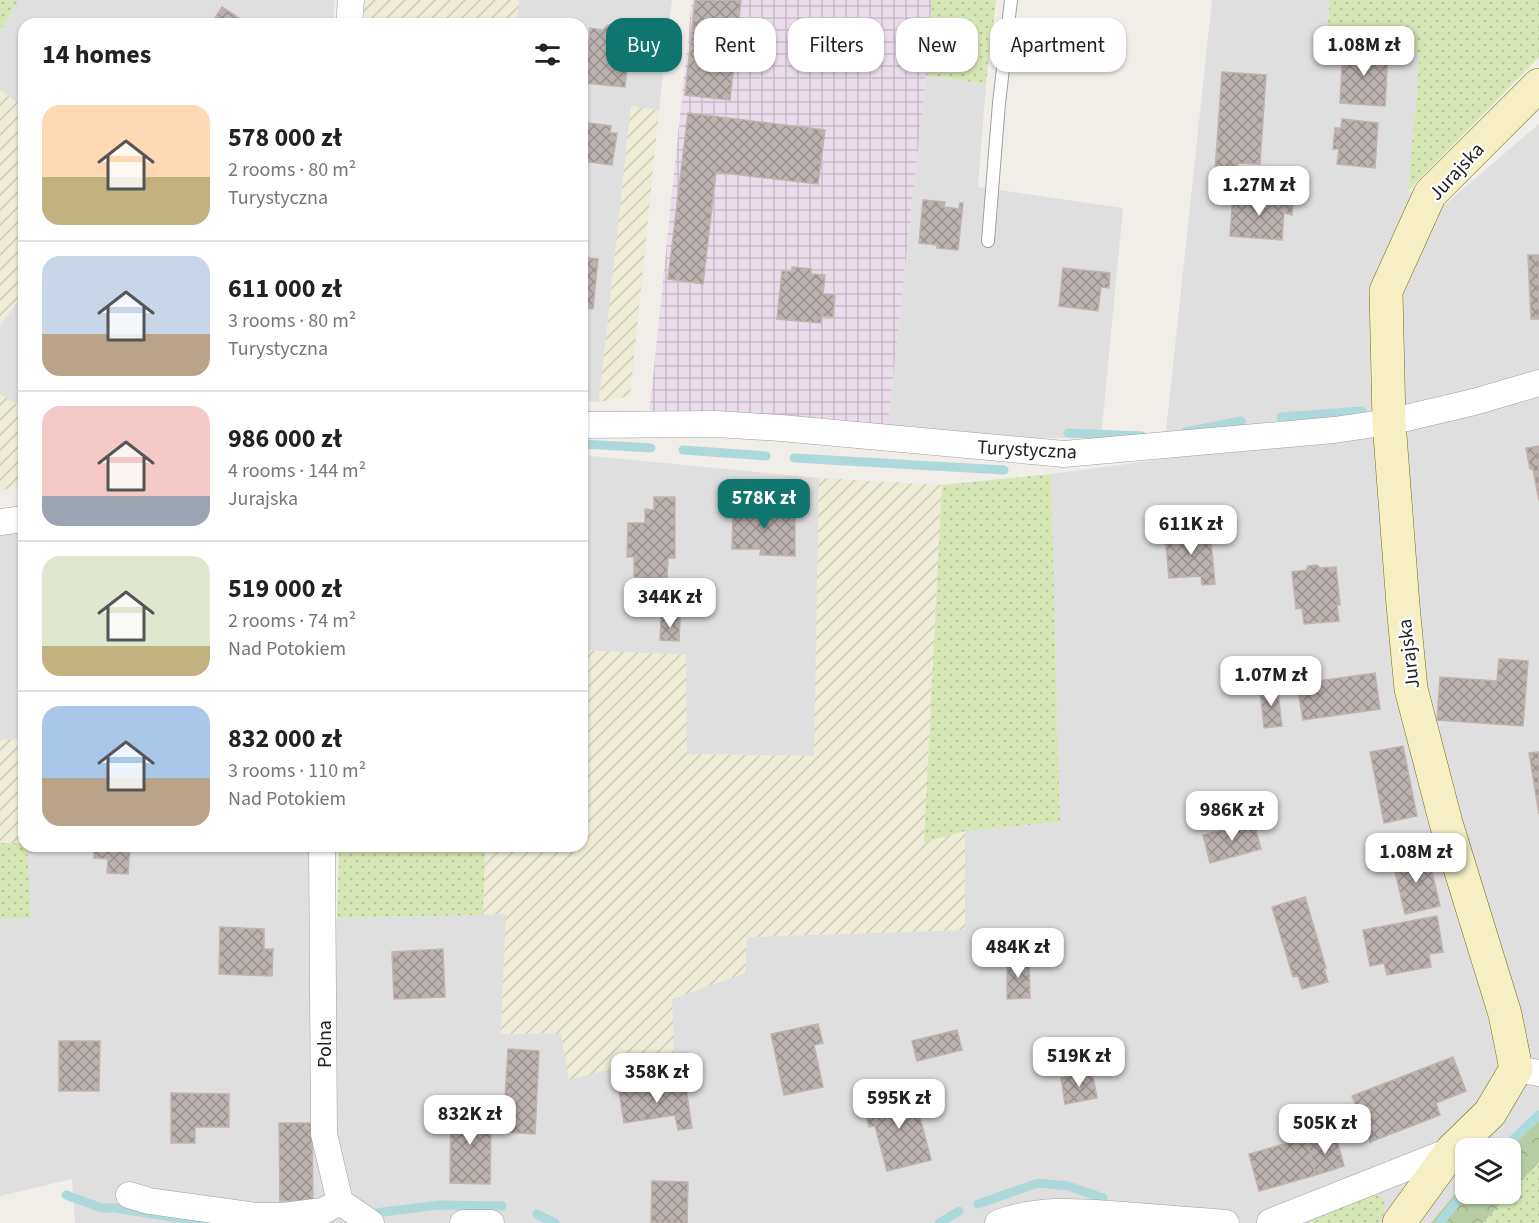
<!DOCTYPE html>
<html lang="en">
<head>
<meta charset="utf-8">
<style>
  :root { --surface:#fff; --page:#f2f2f2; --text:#222; --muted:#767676; --line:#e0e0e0; --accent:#0f766e }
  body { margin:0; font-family:"Source Sans 3",sans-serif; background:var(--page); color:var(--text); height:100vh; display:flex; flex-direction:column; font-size:22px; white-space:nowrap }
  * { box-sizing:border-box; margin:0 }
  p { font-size:20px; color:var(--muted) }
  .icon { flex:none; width:33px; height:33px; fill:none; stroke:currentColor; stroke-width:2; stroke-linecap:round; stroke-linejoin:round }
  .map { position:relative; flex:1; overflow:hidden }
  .drawer { position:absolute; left:18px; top:18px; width:570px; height:834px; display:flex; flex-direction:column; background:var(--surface); border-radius:18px; box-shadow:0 2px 4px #0004 }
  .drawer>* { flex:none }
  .banner { position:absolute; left:606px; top:18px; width:570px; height:54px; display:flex; gap:12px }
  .buttons { position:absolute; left:1455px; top:1138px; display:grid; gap:12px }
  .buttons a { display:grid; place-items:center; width:66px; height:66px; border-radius:12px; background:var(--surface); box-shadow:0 2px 4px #0004; font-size:30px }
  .price { position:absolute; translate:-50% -51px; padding:0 14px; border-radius:12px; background:#fff; color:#222; font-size:20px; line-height:39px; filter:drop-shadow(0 2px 3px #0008) }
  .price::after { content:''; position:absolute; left:50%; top:36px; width:18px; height:14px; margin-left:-9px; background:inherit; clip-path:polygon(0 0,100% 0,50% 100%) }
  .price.selected { background:var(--accent); color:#fff }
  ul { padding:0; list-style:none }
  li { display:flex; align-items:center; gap:18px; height:150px; padding:0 24px }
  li+li { border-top:2px solid var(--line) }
  li span { display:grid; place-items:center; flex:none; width:168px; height:120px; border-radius:18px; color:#555 }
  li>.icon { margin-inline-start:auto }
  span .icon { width:72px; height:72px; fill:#fffc; stroke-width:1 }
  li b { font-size:26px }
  h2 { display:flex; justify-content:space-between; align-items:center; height:72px; padding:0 24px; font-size:26px }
  .chip { padding:0 21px; border-radius:18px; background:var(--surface); box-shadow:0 2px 4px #0004; font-size:21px; line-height:54px }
  .chip.selected { background:var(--accent); color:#fff }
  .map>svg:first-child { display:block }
  .residential { fill:#e0dfdf }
  .industrial { fill:url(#industrial-grid) }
  .farmland { fill:url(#farmland-furrows) }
  .grass { fill:url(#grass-dots) }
  .forest { fill:url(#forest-crowns) }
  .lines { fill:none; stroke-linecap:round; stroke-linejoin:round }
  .stream { stroke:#aed9db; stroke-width:9 }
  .building { fill:url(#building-cross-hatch); stroke:#c2b2ad; stroke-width:1.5 }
  .lane-casing { stroke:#9f9f9f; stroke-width:14 }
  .street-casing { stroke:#9f9f9f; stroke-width:27 }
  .secondary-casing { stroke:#746c0e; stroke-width:34 }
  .lane { stroke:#fff; stroke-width:12 }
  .street { stroke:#fff; stroke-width:26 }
  .secondary { stroke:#f5efc3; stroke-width:33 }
  .labels { text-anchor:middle; stroke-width:4.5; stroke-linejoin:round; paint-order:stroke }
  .street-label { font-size:20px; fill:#222; stroke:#fff }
</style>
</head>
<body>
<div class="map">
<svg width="1539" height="1223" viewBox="0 0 1539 1223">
  <defs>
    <pattern id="industrial-grid" width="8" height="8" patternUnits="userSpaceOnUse" patternTransform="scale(1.5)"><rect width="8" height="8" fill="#eadcea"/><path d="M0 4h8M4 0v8" fill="none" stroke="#c8bcc8"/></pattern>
    <pattern id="farmland-furrows" width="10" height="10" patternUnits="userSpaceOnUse" patternTransform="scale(1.5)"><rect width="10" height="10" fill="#eeebd7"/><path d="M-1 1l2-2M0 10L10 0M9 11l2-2" fill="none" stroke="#ccc9b8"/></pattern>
    <pattern id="grass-dots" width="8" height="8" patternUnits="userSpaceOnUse" patternTransform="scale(1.5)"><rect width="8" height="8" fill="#d6e6b4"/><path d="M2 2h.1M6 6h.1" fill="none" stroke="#b7c59a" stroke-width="1.8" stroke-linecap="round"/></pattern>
    <pattern id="forest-crowns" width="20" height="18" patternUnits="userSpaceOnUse" patternTransform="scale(1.5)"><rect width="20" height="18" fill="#b6cda2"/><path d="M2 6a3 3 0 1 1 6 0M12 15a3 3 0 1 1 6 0" fill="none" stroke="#9cb08b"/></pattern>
    <pattern id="building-cross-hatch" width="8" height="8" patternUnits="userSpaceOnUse" patternTransform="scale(1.5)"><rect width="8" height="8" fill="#bbb2af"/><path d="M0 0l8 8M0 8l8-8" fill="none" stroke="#98908e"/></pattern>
  </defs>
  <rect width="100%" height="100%" fill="#f1ede9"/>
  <g class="residential">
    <path d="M19,0H335L333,24H24V107L0,90V31Z"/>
    <path d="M519,0H672L659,110L631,107L599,402L582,401V24H516Z"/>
    <path d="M1212,0H1330L1327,36L1420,53L1408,191L1442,207L1539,124V1121L1504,1149H1466L1465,1182L1431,1223H75L72,1179L0,1196V919L31,918L27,846H313L309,919L506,914L501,1034L561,1033L570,1080L672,999L745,973L746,937L965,930V831L1060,822L1051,474L1172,458L1166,431Z"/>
    <path d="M926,75L986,84L978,187L1123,208L1101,438H1012L887,432Z"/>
    <path d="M24,292V410L0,394V326Z"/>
    <path d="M582,455L819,478L815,756L686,754V655L582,650Z"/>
    <path d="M24,532V739L0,740V535Z"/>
  </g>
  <path class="industrial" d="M692,0H932L926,75L887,432L649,416Z"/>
  <g class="farmland">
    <path d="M365,0H519L516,24H362Z"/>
    <path d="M0,90L24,107V292L0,326Z"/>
    <path d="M631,106L659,110L630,396L599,402Z"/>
    <path d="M0,394L24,410V487L0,490Z"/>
    <path d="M819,478L942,485L924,841L965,831V930L747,937L745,973L672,999L674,1052L569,1080L561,1033L501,1034L506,914L483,915L485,846H582V650L686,655L687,754L814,756Z"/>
    <path d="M24,739V843H0V740Z"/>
  </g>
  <g class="grass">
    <path d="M0,0H19L0,31Z"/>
    <path d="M932,0H996L986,84L926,75Z"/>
    <path d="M1330,0H1539V57L1408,191L1420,53L1327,36Z"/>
    <path d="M1051,474L1060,822L965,831L924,842L942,485Z"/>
    <path d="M0,843H24V846H27L31,918L0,919Z"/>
    <path d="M339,846H485L483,915L337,918Z"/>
    <path d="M1539,1162V1223H1483L1535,1165Z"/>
    <path d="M1373,1193L1384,1200C1386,1210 1384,1215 1379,1223H1310L1311,1216Z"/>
  </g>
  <g class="forest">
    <path d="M1539,1121V1162L1511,1192L1510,1149H1504Z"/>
    <path d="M1465,1182L1466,1194H1509L1483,1223H1431Z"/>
  </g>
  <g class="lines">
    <g class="stream">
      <path d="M1281,417L1362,411"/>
      <path d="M1185,432L1241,421"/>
      <path d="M1068,433L1142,436"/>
      <path d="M582,444L651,448"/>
      <path d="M683,450L766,456"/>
      <path d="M794,458L1004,470"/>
      <path d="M1503,1149L1539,1115"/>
      <path d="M66,1195L102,1208H115L209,1223"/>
      <path d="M978,1204L1038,1183L1068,1186L1103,1198"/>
      <path d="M375,1213L439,1205L502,1206"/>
      <path d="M537,1214L555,1223"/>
      <path d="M939,1223L959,1211"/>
      <path d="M1440,1223L1466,1189"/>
    </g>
  </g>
  <g class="building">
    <path d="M695,0H741L730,100L685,95Z"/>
    <path d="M222,7L248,24H211Z"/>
    <path d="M608,25H614L618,31L631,32L625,87L585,83L590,28L603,30Z"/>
    <path d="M1343,48L1388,51L1385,106L1340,103Z"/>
    <path d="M1222,72L1266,75L1260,164L1238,163L1236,186L1214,185Z"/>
    <path d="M688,113L825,130L818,184L716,172L703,284L668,279Z"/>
    <path d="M1342,119L1378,123L1375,168L1337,164L1339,149H1333L1335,128H1341Z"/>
    <path d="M582,122L611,126L610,133H617L612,165L582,161Z"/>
    <path d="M1233,194L1293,200L1292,215L1284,213L1282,240L1230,236Z"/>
    <path d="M923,200L945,202L944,207L959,209L960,203H963L958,250L937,248V245L919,243Z"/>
    <path d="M1528,255H1539V319H1531Z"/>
    <path d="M582,257L598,259L593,309L582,308Z"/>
    <path d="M792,267L811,269V274L825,275L823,294L835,295L833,317L821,316V323L777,319L782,271L792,272Z"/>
    <path d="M1063,268L1110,273L1109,288L1101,287L1098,311L1059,306Z"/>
    <path d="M1539,446V501L1533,469H1530L1526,448Z"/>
    <path d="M654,497H675V558H668L667,578L634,577V557H627L628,523H645V509L654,510Z"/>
    <path d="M749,501H765V509L779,510V513H795V556L760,555L761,549H732L733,509H748Z"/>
    <path d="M1210,531L1215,584L1202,585L1201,576L1169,578L1165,535Z"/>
    <path d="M1317,565L1320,568L1336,567L1340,605H1337L1339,621L1304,624L1302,608L1296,609L1292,572L1306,570L1308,566Z"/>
    <path d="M661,617L680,618L679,641L660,640Z"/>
    <path d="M1499,659L1528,661L1523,726L1437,720L1440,677L1497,681Z"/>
    <path d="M1375,673L1380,709L1303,720L1297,684Z"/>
    <path d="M1277,686L1282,726L1264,728L1260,689Z"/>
    <path d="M1403,746L1417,816L1384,823L1370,752Z"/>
    <path d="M1539,752V814L1529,753Z"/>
    <path d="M1254,822L1261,849L1210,863L1203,835Z"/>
    <path d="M94,846L130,847L128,874L107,873L108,859L94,858Z"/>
    <path d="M1428,855L1440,906L1405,914L1393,863Z"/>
    <path d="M1305,897L1326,968H1324L1328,982L1302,989L1298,976L1293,977L1272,907Z"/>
    <path d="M1437,916L1443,952L1429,954L1431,967L1387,975L1384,963L1370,966L1363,930Z"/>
    <path d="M220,927L264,929V949H273L272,976L219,974Z"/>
    <path d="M443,949L445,997L394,999L392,952Z"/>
    <path d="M1007,959H1029L1030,998L1007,999Z"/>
    <path d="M818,1024L823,1043L814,1045L823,1087L784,1095L771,1034Z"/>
    <path d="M957,1030L962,1050L917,1061L912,1041Z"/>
    <path d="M59,1041H100L99,1091H59Z"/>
    <path d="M508,1049L539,1051L535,1134L503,1132Z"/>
    <path d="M1453,1057L1466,1091L1436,1103L1440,1115L1370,1142L1368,1137L1363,1139L1359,1128L1364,1126L1352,1096Z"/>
    <path d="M1092,1072L1097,1098L1065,1104L1061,1078Z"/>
    <path d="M685,1081L692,1128L678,1130L675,1115L624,1123L619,1091Z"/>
    <path d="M913,1090L931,1160L887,1171L875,1126L869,1127L863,1103Z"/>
    <path d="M171,1093L229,1094V1127H195V1143H171Z"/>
    <path d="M451,1104H479V1122H491L490,1184L450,1183Z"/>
    <path d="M1333,1116L1340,1138H1337L1336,1136L1315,1142L1310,1123Z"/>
    <path d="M279,1123H312L313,1201H280Z"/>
    <path d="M1336,1136L1344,1166L1316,1175L1306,1138L1313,1137L1315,1142Z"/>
    <path d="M1306,1138L1316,1175L1259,1191L1249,1154Z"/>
    <path d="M652,1181L688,1182L687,1223H651Z"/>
  </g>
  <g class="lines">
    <defs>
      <path id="lane" d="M988,241L999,103L1011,0"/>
      <g id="street">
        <path d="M349,24L351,0"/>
        <path d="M582,425L716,424L781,428L1064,454L1334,430L1389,422L1474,402L1539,383"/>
        <path d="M0,522L24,519"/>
        <path d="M322,846L324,1134L340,1202L371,1223"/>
        <path d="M1516,1069L1539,1073"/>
        <path d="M129,1195L149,1201L256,1216H283L323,1211L340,1202"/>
        <path d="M1270,1222L1452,1150"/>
        <path d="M463,1223H491"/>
        <path d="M998,1223C1040,1207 1082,1212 1125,1215C1159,1218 1193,1220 1226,1223"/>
      </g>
      <path id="secondary" d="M1399,1223L1452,1150L1490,1113L1516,1069L1505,1014L1446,823L1411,689L1403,605L1389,422L1386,291L1430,194L1539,85"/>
    </defs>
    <use href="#lane" class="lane-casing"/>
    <use href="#street" class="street-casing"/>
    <use href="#secondary" class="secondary-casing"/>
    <use href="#lane" class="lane"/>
    <use href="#street" class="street"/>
    <use href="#secondary" class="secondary"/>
  </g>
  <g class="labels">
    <g class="street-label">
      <text transform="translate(1456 171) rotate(-47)" y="7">Jurajska</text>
      <text transform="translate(1027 449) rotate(3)" y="7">Turystyczna</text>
      <text transform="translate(1408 654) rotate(-97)" y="7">Jurajska</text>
      <text transform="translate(324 1044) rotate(-90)" y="7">Polna</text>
    </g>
  </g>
</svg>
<div class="buttons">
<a><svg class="icon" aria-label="layers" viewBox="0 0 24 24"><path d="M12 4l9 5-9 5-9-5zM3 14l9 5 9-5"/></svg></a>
</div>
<b class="price" style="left:1364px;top:77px">1.08M zł</b>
<b class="price" style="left:1259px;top:217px">1.27M zł</b>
<b class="price selected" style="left:764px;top:530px">578K zł</b>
<b class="price" style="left:1191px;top:556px">611K zł</b>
<b class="price" style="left:670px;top:629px">344K zł</b>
<b class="price" style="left:1271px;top:707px">1.07M zł</b>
<b class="price" style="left:1232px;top:842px">986K zł</b>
<b class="price" style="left:1416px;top:884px">1.08M zł</b>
<b class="price" style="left:1018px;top:979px">484K zł</b>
<b class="price" style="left:1079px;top:1088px">519K zł</b>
<b class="price" style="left:657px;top:1104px">358K zł</b>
<b class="price" style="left:899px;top:1130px">595K zł</b>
<b class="price" style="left:470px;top:1146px">832K zł</b>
<b class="price" style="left:1325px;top:1155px">505K zł</b>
<div class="banner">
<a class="chip selected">Buy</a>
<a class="chip">Rent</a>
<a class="chip">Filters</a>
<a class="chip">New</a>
<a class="chip">Apartment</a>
</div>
<section class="drawer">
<h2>14 homes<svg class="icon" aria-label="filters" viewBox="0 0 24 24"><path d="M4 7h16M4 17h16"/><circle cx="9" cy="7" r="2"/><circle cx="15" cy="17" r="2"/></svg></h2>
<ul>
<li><span style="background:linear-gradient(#ffd9b3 60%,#c2b280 0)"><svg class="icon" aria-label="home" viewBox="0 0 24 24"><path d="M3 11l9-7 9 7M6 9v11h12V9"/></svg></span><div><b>578 000 zł</b><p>2 rooms · 80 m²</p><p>Turystyczna</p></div></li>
<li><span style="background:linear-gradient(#c9d6e8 65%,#b9a48a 0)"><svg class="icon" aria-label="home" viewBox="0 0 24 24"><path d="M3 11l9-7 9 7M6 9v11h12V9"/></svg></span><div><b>611 000 zł</b><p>3 rooms · 80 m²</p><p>Turystyczna</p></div></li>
<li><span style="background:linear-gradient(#f6c9c9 75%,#9aa5b1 0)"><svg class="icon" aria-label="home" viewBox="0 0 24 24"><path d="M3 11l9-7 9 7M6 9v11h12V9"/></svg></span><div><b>986 000 zł</b><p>4 rooms · 144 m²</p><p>Jurajska</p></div></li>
<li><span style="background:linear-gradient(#dfe7d0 75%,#c2b280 0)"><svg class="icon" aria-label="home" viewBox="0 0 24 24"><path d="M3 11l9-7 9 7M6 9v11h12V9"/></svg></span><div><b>519 000 zł</b><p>2 rooms · 74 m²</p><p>Nad Potokiem</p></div></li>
<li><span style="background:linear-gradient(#a9c7e8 60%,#b9a48a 0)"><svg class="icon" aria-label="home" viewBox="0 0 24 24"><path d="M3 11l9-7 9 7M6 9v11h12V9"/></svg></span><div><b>832 000 zł</b><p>3 rooms · 110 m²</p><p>Nad Potokiem</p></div></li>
</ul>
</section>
</div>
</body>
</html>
